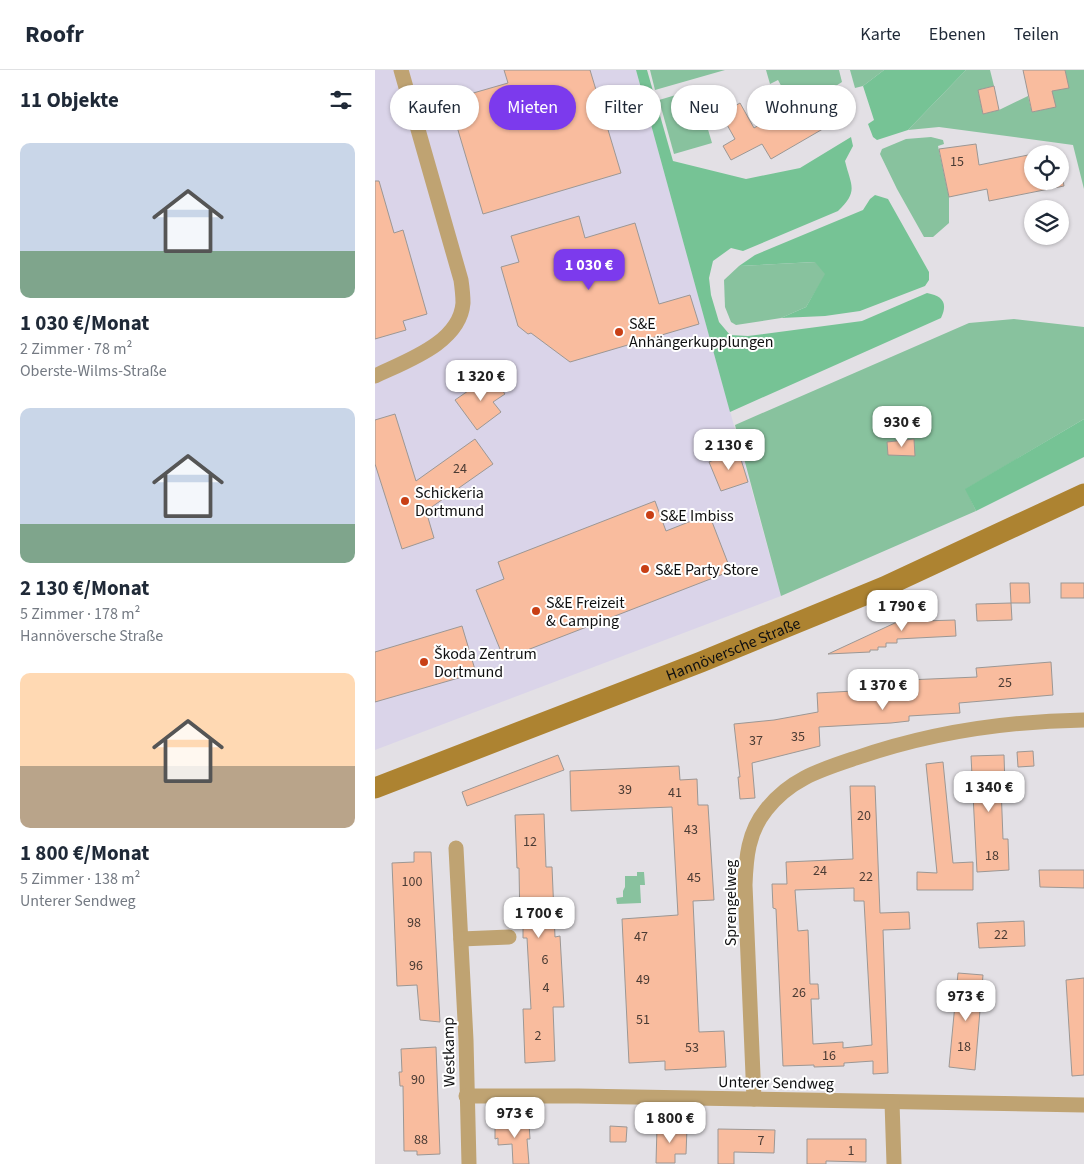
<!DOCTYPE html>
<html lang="de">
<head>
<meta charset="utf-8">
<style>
  :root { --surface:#fff; --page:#f6f6f7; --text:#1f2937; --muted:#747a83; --line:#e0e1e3; --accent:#7c3aed }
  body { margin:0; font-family:"Source Sans 3",sans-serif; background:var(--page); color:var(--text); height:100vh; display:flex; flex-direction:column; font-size:19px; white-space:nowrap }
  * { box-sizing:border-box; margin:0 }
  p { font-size:16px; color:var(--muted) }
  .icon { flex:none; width:28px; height:28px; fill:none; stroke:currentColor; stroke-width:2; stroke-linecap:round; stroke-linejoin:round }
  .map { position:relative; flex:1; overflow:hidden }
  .panel { display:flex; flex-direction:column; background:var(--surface); width:375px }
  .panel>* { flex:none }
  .guide { position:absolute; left:15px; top:15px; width:475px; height:45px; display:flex; gap:10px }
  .tools { position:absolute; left:649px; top:75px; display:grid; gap:10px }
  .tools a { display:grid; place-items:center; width:45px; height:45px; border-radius:50%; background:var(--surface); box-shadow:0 1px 4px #0004; font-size:25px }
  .price { position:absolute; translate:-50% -42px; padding:0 11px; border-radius:10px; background:#fff; color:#222; font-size:16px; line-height:32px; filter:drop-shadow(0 1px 2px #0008) }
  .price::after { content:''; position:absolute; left:50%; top:30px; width:15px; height:11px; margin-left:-8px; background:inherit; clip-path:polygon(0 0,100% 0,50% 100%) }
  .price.on { background:var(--accent); color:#fff }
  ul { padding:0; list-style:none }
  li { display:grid; align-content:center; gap:10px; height:265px; padding:0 20px }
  li span { display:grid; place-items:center; height:155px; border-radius:10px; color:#555 }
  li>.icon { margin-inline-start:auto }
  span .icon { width:90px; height:90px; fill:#fffc; stroke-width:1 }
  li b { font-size:21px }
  h2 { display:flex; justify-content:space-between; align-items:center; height:60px; padding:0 20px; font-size:21px }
  .chip { padding:0 18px; border-radius:22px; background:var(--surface); box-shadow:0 1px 4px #0004; font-size:18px; line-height:45px }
  .chip.on { background:var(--accent); color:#fff }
  header { display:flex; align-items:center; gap:30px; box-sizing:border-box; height:70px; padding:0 25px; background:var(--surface); border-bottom:1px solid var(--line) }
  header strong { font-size:24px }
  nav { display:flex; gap:28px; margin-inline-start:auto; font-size:18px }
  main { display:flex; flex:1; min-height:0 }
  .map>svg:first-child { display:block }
  .commercial { fill:#dad4e9 }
  .green { fill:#88c29e }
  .forest { fill:#76c395 }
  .building { fill:#f9bc9e; stroke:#9c9794; fill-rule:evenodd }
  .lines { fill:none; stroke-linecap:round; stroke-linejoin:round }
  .minor { stroke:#bfa372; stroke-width:15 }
  .secondary { stroke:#ad8331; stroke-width:21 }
  .poi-dot { fill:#c83f15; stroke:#fff; stroke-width:2 }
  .labels { text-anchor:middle; stroke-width:4; stroke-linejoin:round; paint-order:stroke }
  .number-label { font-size:14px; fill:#4a3b34 }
  .poi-label { font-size:16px; fill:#101011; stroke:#fff; text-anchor:start }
  .street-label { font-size:16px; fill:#101011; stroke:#fff }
</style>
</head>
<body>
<header>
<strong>Roofr</strong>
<nav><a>Karte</a><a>Ebenen</a><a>Teilen</a></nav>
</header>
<main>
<section class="panel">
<h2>11 Objekte<svg class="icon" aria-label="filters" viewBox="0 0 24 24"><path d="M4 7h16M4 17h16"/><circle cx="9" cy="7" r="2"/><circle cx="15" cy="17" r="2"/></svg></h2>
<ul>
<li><span style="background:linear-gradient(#c9d6e8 70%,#7fa58c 0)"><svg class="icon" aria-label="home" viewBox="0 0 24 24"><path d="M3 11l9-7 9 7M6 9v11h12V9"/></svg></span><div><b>1 030 €/Monat</b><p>2 Zimmer · 78 m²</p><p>Oberste-Wilms-Straße</p></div></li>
<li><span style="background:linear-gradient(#c9d6e8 75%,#7fa58c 0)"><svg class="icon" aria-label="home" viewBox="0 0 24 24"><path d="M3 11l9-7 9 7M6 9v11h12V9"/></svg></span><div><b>2 130 €/Monat</b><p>5 Zimmer · 178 m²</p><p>Hannöversche Straße</p></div></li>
<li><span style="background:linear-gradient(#ffd9b3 60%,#b9a48a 0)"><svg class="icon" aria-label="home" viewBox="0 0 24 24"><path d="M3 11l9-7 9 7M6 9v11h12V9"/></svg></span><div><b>1 800 €/Monat</b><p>5 Zimmer · 138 m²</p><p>Unterer Sendweg</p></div></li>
</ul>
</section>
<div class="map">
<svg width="709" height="1094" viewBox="0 0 709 1094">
  <rect width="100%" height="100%" fill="#e3e0e5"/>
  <path class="commercial" d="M0,0H261L406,526L0,680Z"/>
  <g class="green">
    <path d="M275,0H350L280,20Z"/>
    <path d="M391,0H464L467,12L450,23L446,18L417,36L403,10L395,14Z"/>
    <path d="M475,0H509L488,16L480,18Z"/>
    <path d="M591,0H615L619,16L603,20L608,44L624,40L653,26L657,42L680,37L677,21L693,17L690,0H709V119L698,75L564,57L533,60Z"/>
    <path d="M321,19L337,73L299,84L284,30Z"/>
    <path d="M556,67L568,70L569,74L563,76L574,127V153L558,167H549L522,119L505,84L507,79L531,69Z"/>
    <path d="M441,192L451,204L431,237L406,248L361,255L356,252L350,237L349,210L364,196Z"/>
    <path d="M639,249L709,257V349L591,419L601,441L406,526L360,355L594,253Z"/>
    <path d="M262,802H269L270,815H265L266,833L242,834L241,828L248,827V821L250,817V806H262Z"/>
  </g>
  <g class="forest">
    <path d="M261,0H272L298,91L371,109L425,98L476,67L478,76L470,91C476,116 484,121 463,141L368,181L356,178L338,191L334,208L336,225L344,252L355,265L373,266L487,251L552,223C568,226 573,233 566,248L355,342Z"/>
    <path d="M509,0H591L533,60L502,70L498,67L493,54L499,50L488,16Z"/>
    <path d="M500,125L513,129L554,202V210L550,216L485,241L450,246L406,248L431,237L450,204L440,192L364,196L380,185L488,140L495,129Z"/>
    <path d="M709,349V387L601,441L590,419Z"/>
  </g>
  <g class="building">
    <path d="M129,0H215L246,103L108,144L74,30L133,13Z"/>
    <path d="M648,0H690L694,18L677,21L681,37L657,42Z"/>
    <path d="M619,16L624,40L608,44L603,20Z"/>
    <path d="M447,18L465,49L396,89L387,74L356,90L348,76L360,69L346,44L365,33L379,58Z"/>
    <path d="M601,74L604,95L658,84V111H685V94L689,116L614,131L612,119L574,127L564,79Z"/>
    <path d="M682,79L683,84H659Z"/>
    <path d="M0,111H4L19,163L28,160L52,244L28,251L31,260L0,269Z"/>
    <path d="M204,146L210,168L260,153L284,234L315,225L324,254L195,292L156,263L153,264L143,256L126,197L144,192L136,166Z"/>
    <path d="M116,305L130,324L118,332L126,342L102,360L80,330Z"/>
    <path d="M20,344L41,411L100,369L118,394L51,441L59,468L27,479L0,394V350Z"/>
    <path d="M539,369L540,386L513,385L512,372Z"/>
    <path d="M363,380L373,412L346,421L334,392Z"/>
    <path d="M280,431L291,461L334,444L356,501L129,589L101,520L129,509L123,492Z"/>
    <path d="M635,513H654L655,533H636L637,550L602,551L601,534L636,533Z"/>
    <rect x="686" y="513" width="23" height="15"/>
    <path d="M546,534L547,551L580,550L581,566L522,569V573H511V577H503V580H495V582L453,584L522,552L521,544Z"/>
    <path d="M87,556L101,603L0,632V582Z"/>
    <path d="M676,592L678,625L584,633L585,643L534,646V651L516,653L444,657L445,676L377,693L380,728L365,729L363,707H365L359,654L399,650L443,642L442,623L533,618L532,610L602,607L601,598Z"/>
    <path d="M658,681L659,696L643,697L642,682Z"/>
    <path d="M183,685L189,700L92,736L87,722Z"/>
    <path d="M629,685L630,716H626L628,769H633L634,800L602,802L596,686Z"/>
    <path d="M568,692L578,793L598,792V820H542V802L562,803L551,694Z"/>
    <path d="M304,696L305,710L322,709L323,735H333L339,830L318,831L324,962L349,961L351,997L290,1000V991L254,993L247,849L303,845L297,737L196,741L195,701Z"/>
    <path d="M475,716H500L505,843L534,842L535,859L508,860L513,1003L498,1004V991L469,993V996L439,997V995L408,996L401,839L398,838L397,814H412L411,792L478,789ZM479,818V831H489L497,975L468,978V972L438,974L436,929H444L443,914H435L433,860L423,861L420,820Z"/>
    <path d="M169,744L171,797H177L180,867L185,866L189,937H178L180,991L150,993L148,939H156L152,868H148V854H145L144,798H142L140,745Z"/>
    <path d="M39,782H56L65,952L45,950L42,915L22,916L17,793L39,792Z"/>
    <path d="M664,800H709V818L665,817Z"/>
    <path d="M649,851L650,876L604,878L602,853Z"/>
    <path d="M583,903L608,905L600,1000L574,997Z"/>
    <path d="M709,908V1005L697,1006L691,910Z"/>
    <path d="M61,977L65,1084L42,1085V1081H29L28,1016H25L24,1002H27L26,979Z"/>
    <path d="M145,1051V1053H154L155,1069H152L154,1094H138L137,1074L123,1075V1068L120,1069V1052Z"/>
    <path d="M235,1056L252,1057L251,1072H235Z"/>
    <path d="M282,1057L312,1058L311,1084H300V1093H281Z"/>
    <path d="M343,1059L400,1060L399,1083L359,1082V1094H343Z"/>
    <path d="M432,1069H491V1092L451,1091V1094H432Z"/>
  </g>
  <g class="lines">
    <g class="minor">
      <path d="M0,306C31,291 85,273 88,233C88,225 87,217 86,210L26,0"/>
      <path d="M81,778L91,970L94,1094"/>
      <path d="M86,869L134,867"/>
      <path d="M91,1026H203L709,1035"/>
      <path d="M379,1029L370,815C371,788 373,762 391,740C415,709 445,700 481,688C556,662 630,651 709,650"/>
      <path d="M517,1032L519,1094"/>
    </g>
    <path class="secondary" id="s1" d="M0,718L326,592L509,517L709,424"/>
  </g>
  <g class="poi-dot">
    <circle cx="244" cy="262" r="5"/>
    <circle cx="30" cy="431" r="5"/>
    <circle cx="275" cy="445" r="5"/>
    <circle cx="270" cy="499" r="5"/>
    <circle cx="161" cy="541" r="5"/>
    <circle cx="49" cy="592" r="5"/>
  </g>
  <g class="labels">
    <g class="number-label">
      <text x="582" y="96">15</text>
      <text x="85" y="403">24</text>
      <text x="630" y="617">25</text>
      <text x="423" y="671">35</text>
      <text x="381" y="675">37</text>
      <text x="250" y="724">39</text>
      <text x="300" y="727">41</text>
      <text x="489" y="750">20</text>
      <text x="316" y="764">43</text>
      <text x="155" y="776">12</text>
      <text x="617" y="790">18</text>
      <text x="445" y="805">24</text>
      <text x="491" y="811">22</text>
      <text x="319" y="812">45</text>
      <text x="37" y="816">100</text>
      <text x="39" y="857">98</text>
      <text x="626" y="869">22</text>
      <text x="266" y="871">47</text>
      <text x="170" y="894">6</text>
      <text x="41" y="900">96</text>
      <text x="268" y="914">49</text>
      <text x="171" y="922">4</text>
      <text x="424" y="927">26</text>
      <text x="268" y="954">51</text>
      <text x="163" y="970">2</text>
      <text x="589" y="981">18</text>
      <text x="317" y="982">53</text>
      <text x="454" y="990">16</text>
      <text x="43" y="1014">90</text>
      <text x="46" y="1074">88</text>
      <text x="386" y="1075">7</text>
      <text x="476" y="1085">1</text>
    </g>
    <g class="poi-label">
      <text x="254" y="259">S&amp;E<tspan x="254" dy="18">Anhängerkupplungen</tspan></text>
      <text x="40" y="428">Schickeria<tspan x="40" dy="18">Dortmund</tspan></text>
      <text x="285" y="451">S&amp;E Imbiss</text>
      <text x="280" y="505">S&amp;E Party Store</text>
      <text x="171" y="538">S&amp;E Freizeit<tspan x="171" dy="18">&amp; Camping</tspan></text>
      <text x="59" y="589">Škoda Zentrum<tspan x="59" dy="18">Dortmund</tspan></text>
    </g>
    <g class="street-label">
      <text dy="6" stroke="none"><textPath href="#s1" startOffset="384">Hannöversche Straße</textPath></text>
      <text transform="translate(355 833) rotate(-90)" y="6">Sprengelweg</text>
      <text transform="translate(73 982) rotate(-91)" y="6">Westkamp</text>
      <text transform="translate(401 1012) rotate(1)" y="6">Unterer Sendweg</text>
    </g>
  </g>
</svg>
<div class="tools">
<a><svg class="icon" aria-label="locate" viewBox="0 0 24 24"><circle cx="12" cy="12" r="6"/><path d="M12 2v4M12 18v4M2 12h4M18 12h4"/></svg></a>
<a><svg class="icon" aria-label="layers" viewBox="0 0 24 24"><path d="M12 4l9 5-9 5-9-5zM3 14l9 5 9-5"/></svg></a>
</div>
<b class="price on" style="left:214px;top:221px">1 030 €</b>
<b class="price" style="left:106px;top:332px">1 320 €</b>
<b class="price" style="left:527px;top:378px">930 €</b>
<b class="price" style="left:354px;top:401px">2 130 €</b>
<b class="price" style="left:527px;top:562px">1 790 €</b>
<b class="price" style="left:508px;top:641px">1 370 €</b>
<b class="price" style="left:614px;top:743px">1 340 €</b>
<b class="price" style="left:164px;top:869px">1 700 €</b>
<b class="price" style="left:591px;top:952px">973 €</b>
<b class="price" style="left:140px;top:1069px">973 €</b>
<b class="price" style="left:295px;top:1074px">1 800 €</b>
<div class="guide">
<a class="chip">Kaufen</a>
<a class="chip on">Mieten</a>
<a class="chip">Filter</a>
<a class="chip">Neu</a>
<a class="chip">Wohnung</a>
</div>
</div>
</main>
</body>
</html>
